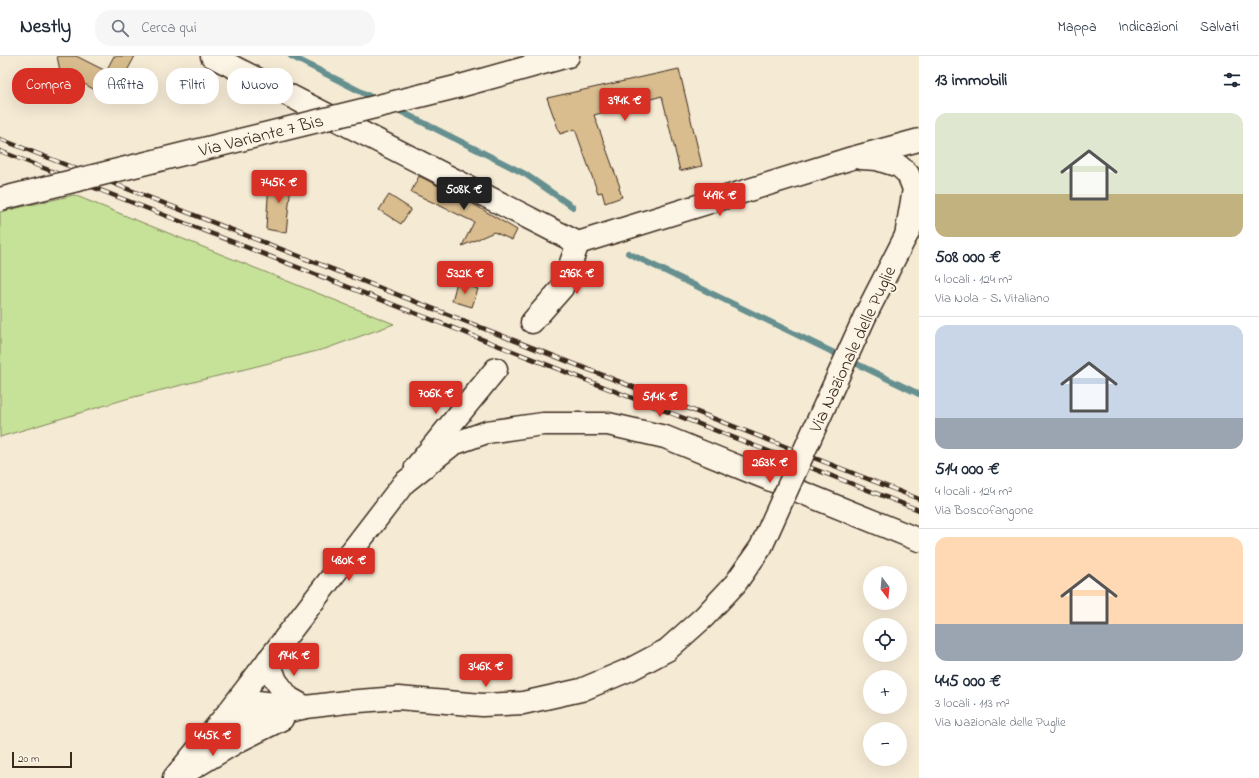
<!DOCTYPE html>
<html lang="it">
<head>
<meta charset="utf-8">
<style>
  :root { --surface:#fff; --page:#f6f6f7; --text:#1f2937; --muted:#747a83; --line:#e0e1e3; --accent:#d93025 }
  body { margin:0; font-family:"Indie Flower",sans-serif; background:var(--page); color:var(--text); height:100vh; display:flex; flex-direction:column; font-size:15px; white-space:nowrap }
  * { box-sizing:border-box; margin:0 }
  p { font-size:13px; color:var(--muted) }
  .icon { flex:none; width:22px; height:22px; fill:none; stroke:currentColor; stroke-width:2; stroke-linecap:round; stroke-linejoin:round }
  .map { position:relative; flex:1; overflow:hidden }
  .panel { display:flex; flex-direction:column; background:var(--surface); width:340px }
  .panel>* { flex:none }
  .hud { position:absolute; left:12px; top:12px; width:380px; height:36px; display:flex; gap:8px }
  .needle { width:26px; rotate:164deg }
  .fabs { position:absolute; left:863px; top:510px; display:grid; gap:8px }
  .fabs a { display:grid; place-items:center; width:44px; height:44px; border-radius:50%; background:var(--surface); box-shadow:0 4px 16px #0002; font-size:20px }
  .scale { position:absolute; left:12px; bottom:10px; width:60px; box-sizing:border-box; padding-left:4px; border:2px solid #3b2a1e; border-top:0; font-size:11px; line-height:14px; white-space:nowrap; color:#3b2a1e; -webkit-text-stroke:3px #fcf5e5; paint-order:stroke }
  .price { position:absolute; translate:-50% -34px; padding:0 9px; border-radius:4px; background:var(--accent); color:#fff; font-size:13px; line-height:26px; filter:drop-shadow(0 1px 2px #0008) }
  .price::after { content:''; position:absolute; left:50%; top:24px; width:12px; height:9px; margin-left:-6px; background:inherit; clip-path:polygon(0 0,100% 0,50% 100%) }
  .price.on { background:#222; color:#fff }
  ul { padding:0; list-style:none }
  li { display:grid; align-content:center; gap:8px; height:212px; padding:0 16px }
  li+li { border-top:1px solid var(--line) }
  li span { display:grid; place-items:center; height:124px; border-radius:12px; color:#555 }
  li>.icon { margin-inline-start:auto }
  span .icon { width:72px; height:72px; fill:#fffc; stroke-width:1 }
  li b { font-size:17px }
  h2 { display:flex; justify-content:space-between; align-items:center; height:48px; padding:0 16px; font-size:17px }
  .tag { padding:0 14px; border-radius:16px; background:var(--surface); box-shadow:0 4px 16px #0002; font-size:14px; line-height:36px }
  .tag.on { background:var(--accent); color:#fff }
  header { display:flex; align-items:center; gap:24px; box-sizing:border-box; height:56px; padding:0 20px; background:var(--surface); border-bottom:1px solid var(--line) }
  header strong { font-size:19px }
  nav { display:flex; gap:22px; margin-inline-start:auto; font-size:14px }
  .search { width:280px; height:36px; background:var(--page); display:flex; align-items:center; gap:10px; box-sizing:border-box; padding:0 14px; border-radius:16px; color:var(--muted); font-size:15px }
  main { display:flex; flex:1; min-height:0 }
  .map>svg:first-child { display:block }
  .green { fill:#c6e198; stroke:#80865b }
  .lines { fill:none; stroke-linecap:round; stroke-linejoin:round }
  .stream { stroke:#66908f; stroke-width:6 }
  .building { fill:#d9bd8e; stroke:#3b2a1e }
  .minor-casing { stroke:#3b2a1e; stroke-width:25 }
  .tertiary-casing { stroke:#3b2a1e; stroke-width:25 }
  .secondary-casing { stroke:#3b2a1e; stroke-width:25 }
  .primary-casing { stroke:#3b2a1e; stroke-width:25 }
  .minor { stroke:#fcf5e5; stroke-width:22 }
  .tertiary { stroke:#fcf5e5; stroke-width:22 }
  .secondary { stroke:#fcf5e5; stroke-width:22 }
  .primary { stroke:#fcf5e5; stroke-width:22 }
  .rail-casing { stroke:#3b2a1e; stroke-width:4.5 }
  .rail { stroke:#fcf5e5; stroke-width:3; stroke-dasharray:9; stroke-linecap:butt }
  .secondary-bridge-casing { stroke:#3b2a1e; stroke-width:25; stroke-linecap:butt }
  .primary-bridge-casing { stroke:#3b2a1e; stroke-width:25; stroke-linecap:butt }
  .secondary-bridge { stroke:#fcf5e5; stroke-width:22 }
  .primary-bridge { stroke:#fcf5e5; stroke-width:22 }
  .labels { text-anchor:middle; stroke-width:4; stroke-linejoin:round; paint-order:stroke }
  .street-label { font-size:18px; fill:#3b2a1e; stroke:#fcf5e5 }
</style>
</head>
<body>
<header>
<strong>Nestly</strong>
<div class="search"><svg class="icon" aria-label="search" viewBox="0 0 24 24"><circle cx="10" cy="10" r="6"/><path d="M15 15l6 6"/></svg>Cerca qui</div>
<nav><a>Mappa</a><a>Indicazioni</a><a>Salvati</a></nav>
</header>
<main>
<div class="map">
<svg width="919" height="722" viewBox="0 0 919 722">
  <rect width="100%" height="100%" fill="#f5ead4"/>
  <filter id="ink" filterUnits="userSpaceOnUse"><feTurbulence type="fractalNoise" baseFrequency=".025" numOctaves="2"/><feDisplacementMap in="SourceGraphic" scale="8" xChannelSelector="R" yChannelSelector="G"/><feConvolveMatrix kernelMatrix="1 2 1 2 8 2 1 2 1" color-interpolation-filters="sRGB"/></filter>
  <g filter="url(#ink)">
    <path class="green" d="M74,139L394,268L325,293L126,343L0,381V156Z"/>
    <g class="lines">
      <g class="stream">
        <path d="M291,0L377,44"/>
        <path d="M394,52L525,118L573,151"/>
        <path d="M628,197L919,338"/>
      </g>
    </g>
    <g class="building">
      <path d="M57,0H76L106,15L114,0H135L112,43L60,15Z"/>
      <path d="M679,13L702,110L680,115L662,40L594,59L620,131L619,132L622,141L605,147L602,136L598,137L575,73L560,78L547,42Z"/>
      <path d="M292,119L286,177L266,173L269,126Z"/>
      <path d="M419,120L468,145L517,174L512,184L494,176L462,190L474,166L411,136Z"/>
      <path d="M389,139L411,153L401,168L379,154Z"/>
      <path d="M457,226L478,233L472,251L452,245Z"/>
    </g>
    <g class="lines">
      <defs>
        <g id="minor">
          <path d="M532,266L562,232L578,187"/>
          <path d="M416,411L496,313"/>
        </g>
        <path id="tertiary" d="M227,658L404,427L453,388L487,376L543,368H608L665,381L919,484"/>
        <g id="secondary">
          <path d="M212,0L578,187L852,102L919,84"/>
          <path d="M861,102L877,103L899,110L908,118L914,133L906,180"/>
          <path d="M866,258L912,168"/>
          <path d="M268,604L276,625L289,642L305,651"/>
          <path d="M238,644L285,649"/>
          <path d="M183,718L238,685L282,663"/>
          <path d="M174,722L226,659L245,662L267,660L306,651L346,646L398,642L482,649L523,647L581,634L631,613L667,594"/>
        </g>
        <path id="primary" d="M460,30L568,0"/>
      </defs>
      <use href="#minor" class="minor-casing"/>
      <use href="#tertiary" class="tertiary-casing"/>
      <use href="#secondary" class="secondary-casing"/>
      <use href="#primary" class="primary-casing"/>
      <use href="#minor" class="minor"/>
      <use href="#tertiary" class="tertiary"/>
      <use href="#secondary" class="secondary"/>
      <use href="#primary" class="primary"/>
      <defs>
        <g id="rail">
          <path d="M0,83L919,443"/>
          <path d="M0,95L919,454"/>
        </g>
      </defs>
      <use href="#rail" class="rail-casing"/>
      <use href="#rail" class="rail"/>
      <defs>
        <path id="secondary-bridge" d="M667,594L704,561L735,528L761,491L866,258"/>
        <path id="primary-bridge" d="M0,143L460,30"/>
      </defs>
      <use href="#secondary-bridge" class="secondary-bridge-casing"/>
      <use href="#primary-bridge" class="primary-bridge-casing"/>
      <use href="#secondary-bridge" class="secondary-bridge"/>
      <use href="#primary-bridge" class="primary-bridge"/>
    </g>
  </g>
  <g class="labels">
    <g class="street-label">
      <text transform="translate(261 79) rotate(-14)" y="6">Via Variante 7 Bis</text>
      <text transform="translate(852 293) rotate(-65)" y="6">Via Nazionale delle Puglie</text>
    </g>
  </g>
</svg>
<div class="fabs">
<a><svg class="needle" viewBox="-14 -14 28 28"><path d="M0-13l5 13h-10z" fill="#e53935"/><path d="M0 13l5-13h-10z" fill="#747a83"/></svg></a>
<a><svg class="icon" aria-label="locate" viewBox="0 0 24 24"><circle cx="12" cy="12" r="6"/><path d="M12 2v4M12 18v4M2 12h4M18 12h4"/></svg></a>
<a>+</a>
<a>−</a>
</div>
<div class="scale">20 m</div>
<b class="price" style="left:625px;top:66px">394K €</b>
<b class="price" style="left:279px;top:148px">745K €</b>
<b class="price on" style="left:464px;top:155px">508K €</b>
<b class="price" style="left:720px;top:161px">449K €</b>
<b class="price" style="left:465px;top:239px">532K €</b>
<b class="price" style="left:577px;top:239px">296K €</b>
<b class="price" style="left:436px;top:359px">706K €</b>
<b class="price" style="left:660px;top:362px">514K €</b>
<b class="price" style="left:770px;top:428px">263K €</b>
<b class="price" style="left:349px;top:526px">480K €</b>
<b class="price" style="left:294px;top:621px">194K €</b>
<b class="price" style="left:486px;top:632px">346K €</b>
<b class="price" style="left:213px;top:701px">445K €</b>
<div class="hud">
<a class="tag on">Compra</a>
<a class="tag">Affitta</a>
<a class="tag">Filtri</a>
<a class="tag">Nuovo</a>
</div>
</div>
<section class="panel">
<h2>13 immobili<svg class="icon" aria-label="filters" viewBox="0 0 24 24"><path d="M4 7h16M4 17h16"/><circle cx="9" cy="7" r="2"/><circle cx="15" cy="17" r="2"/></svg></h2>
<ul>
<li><span style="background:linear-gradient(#dfe7d0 65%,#c2b280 0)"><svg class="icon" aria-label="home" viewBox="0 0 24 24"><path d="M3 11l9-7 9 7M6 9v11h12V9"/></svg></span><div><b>508 000 €</b><p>4 locali · 124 m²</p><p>Via Nola - S. Vitaliano</p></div></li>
<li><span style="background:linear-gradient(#c9d6e8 75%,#9aa5b1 0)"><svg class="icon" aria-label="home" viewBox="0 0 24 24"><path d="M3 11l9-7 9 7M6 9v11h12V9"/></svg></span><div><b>514 000 €</b><p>4 locali · 124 m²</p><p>Via Boscofangone</p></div></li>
<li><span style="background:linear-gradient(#ffd9b3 70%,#9aa5b1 0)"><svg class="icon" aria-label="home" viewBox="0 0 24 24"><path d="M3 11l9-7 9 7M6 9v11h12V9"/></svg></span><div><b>445 000 €</b><p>3 locali · 113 m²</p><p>Via Nazionale delle Puglie</p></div></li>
</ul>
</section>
</main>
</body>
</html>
